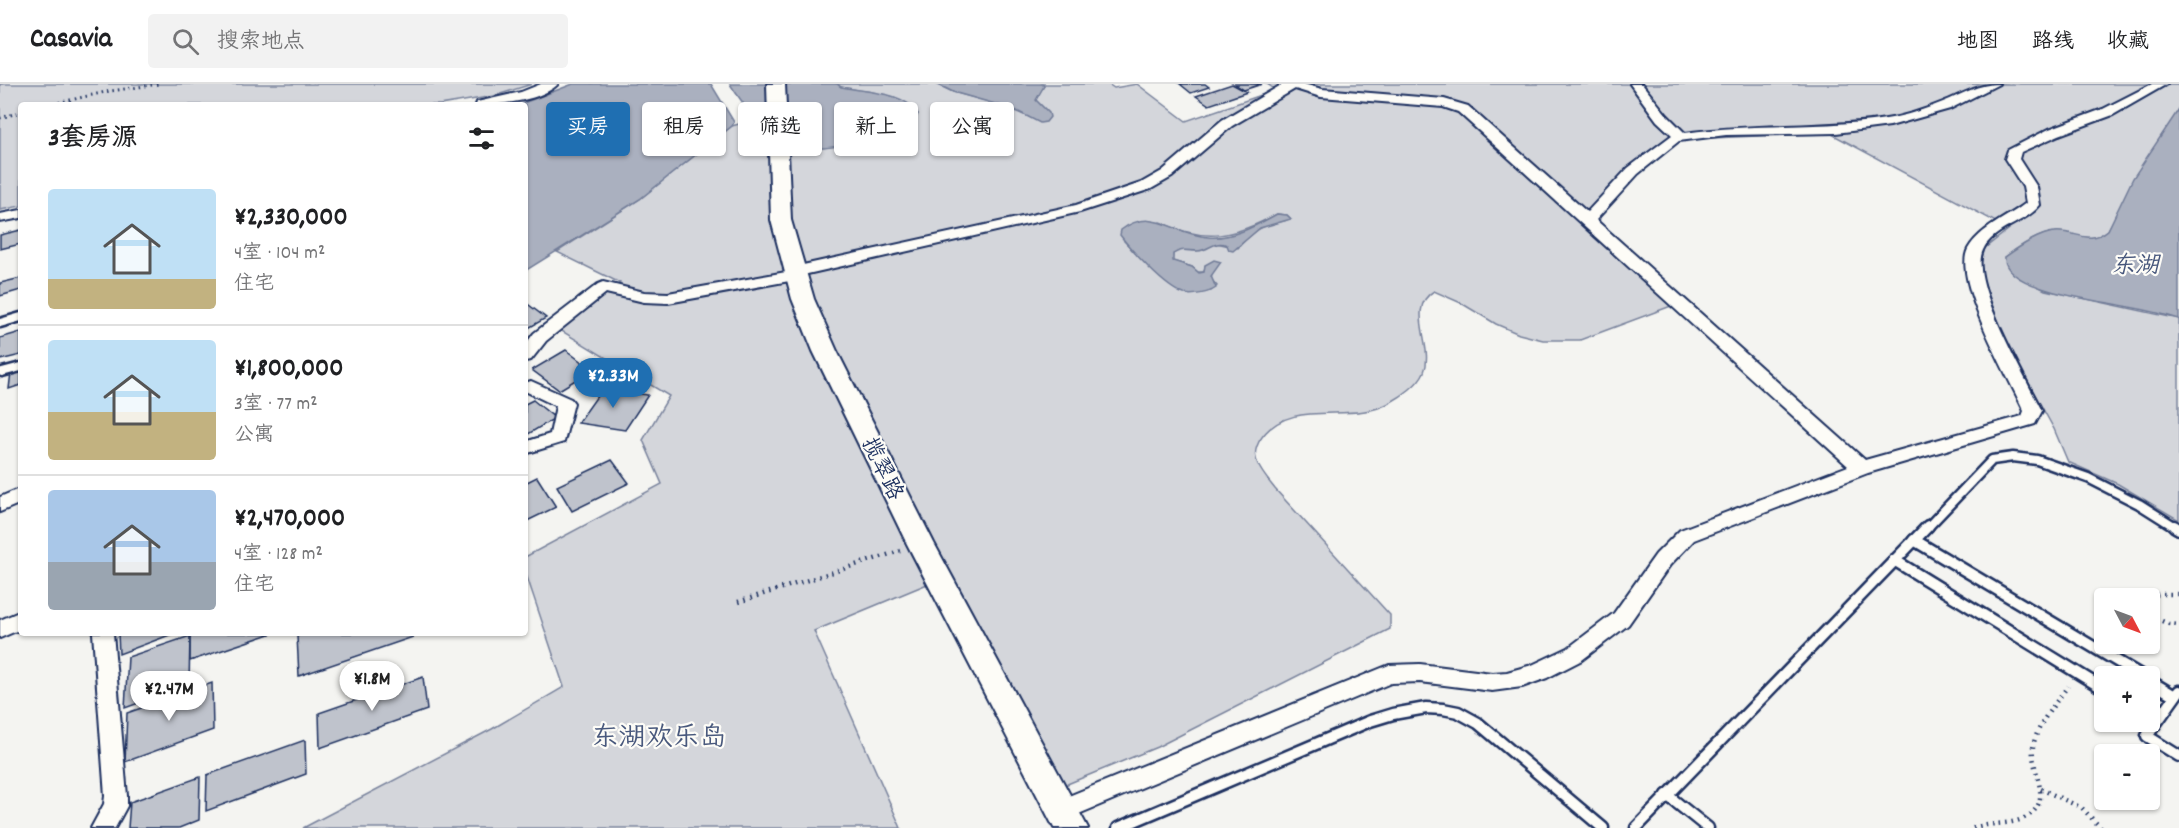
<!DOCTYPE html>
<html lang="zh">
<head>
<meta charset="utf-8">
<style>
  :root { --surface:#fff; --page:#f2f2f2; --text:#202124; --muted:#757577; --line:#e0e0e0; --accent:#1f6fb2 }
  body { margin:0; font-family:Dekko,"LXGW WenKai TC",sans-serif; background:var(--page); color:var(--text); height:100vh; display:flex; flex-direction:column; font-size:22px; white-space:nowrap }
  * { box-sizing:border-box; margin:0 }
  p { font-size:20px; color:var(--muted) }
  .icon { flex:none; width:33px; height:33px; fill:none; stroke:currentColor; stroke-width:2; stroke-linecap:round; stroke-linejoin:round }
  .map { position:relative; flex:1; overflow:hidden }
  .sheet { position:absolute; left:18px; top:18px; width:510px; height:534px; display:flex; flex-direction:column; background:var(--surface); border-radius:6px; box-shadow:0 2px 4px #0004 }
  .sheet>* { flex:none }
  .top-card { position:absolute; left:546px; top:18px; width:570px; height:54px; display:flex; gap:12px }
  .needle { width:39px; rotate:131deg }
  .controls { position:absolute; left:2094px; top:504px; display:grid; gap:12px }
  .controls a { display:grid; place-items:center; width:66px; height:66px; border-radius:6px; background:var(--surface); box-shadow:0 2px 4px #0004; font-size:30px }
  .price { position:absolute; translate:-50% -51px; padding:0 14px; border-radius:21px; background:#fff; color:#222; font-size:20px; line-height:39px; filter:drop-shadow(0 2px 3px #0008) }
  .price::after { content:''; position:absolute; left:50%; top:36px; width:18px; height:14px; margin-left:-9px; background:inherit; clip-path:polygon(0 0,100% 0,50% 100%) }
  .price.current { background:var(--accent); color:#fff }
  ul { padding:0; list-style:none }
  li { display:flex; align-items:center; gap:18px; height:150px; padding:0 30px }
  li+li { border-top:2px solid var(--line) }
  li span { display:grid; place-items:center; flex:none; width:168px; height:120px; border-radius:6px; color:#555 }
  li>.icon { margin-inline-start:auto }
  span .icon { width:72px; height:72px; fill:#fffc; stroke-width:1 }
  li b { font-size:26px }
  h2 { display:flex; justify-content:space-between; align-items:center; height:72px; padding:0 30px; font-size:26px }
  .chip { padding:0 21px; border-radius:6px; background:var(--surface); box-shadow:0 2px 4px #0004; font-size:21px; line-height:54px }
  .chip.current { background:var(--accent); color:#fff }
  header { display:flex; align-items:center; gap:36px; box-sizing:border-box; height:84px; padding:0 30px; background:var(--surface); border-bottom:2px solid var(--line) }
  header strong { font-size:28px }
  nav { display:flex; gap:33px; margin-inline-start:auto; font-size:21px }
  .search { width:420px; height:54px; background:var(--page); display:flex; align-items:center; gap:15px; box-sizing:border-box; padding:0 21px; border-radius:6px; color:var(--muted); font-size:22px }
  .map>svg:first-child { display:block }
  .green { fill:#d4d6db; stroke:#78829c; stroke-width:1.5; fill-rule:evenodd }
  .water { fill:#aab0bf; stroke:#717c98; stroke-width:1.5 }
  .building { fill:#bfc3cc; stroke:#1b2f5e; stroke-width:1.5 }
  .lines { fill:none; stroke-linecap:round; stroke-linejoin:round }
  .lane-far1-casing { stroke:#1b2f5e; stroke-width:13 }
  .lane-casing { stroke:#1b2f5e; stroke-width:15 }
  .street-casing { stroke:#1b2f5e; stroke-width:4 }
  .secondary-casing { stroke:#1b2f5e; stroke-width:4 }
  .path-far1 { stroke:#1b2f5e; stroke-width:3; stroke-dasharray:1.5 4; stroke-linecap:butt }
  .path { stroke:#1b2f5e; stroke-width:4.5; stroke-dasharray:1.5 5; stroke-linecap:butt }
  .lane-far1 { stroke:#fdfcf7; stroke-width:8 }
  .lane { stroke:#fdfcf7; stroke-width:10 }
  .street { fill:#fdfcf7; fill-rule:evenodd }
  .secondary { fill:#fdfcf7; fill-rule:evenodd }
  .labels { text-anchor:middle; stroke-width:4.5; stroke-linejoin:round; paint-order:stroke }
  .street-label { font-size:22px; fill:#1b2f5e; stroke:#fdfcf7 }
  .water-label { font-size:24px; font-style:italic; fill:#46567b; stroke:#fdfcf7 }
  .near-park-label { font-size:27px; fill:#49597d; stroke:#fdfcf7 }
</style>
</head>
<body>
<header>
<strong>Casavia</strong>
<div class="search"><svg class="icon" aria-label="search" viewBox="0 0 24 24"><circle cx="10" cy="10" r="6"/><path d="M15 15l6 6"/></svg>搜索地点</div>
<nav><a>地图</a><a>路线</a><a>收藏</a></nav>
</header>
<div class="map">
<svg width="2179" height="744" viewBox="0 0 2179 744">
  <rect width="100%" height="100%" fill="#f4f4f1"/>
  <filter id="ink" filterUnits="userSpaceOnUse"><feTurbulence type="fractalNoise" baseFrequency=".0167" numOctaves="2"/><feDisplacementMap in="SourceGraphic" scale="12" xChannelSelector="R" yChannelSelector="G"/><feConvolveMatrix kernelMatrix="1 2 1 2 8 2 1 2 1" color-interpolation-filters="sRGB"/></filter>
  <g filter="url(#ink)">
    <g class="green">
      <path d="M0,0H532L494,12L440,21H21V122L0,126Z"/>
      <path d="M837,0H936L953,8L1001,21L1024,31C1032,21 1036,12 1044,2L1042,0H1108L1114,4L1137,0L1186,37L1276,6L1267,0H2179V25L2108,146C2086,164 2072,144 2050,149C2035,152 2017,164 2005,173L2013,189L2045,206L2179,235V436L2118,400L2068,378L2054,345L2005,256L1979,184L1985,164L2009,145L1830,49L1688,55C1656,61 1626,103 1604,126L1600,132L1599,144L1682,218L1580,256H1543L1519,250L1496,240L1461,219L1434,207C1405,224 1435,263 1424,288C1419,300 1402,312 1391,318C1352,342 1293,312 1262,353C1258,358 1254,367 1256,374C1257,384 1269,397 1275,405L1390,531V545L1157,663L1065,701L949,491L814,547L901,744H303L492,645L564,603L525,487V473L662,400L643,356L669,312L560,246L620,199L557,168L640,115L732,42L756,35C767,45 781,61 797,64C820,68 909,53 918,30C900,7 867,9 841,3ZM1277,130L1287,131L1290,134C1284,139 1280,137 1273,139C1258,143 1247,153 1238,164L1216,159L1196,167L1179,166L1173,170L1172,177L1192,183L1198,188H1204L1205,182L1212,189L1211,195L1217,202L1211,207L1188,210L1179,207L1156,189L1124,157L1160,138C1205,160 1235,153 1277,130Z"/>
    </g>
    <g class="water">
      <path d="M573,0H711L734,38L732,42L640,115L525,187V21H518Z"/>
      <path d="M730,0H837L841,3C864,8 905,7 918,30C909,53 808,73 787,61C762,47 745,23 730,0Z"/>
      <path d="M937,0H1042L1044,2L1036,16L1049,29L1050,33L1046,38L1040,39L1013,25L953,8Z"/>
      <path d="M2179,25V235C2163,230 2146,226 2129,223C2105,217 2002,207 2005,173C2018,164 2039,149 2055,148C2075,146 2089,162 2108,146L2133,94Z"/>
      <path d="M1277,130L1287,131L1291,135L1260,144L1233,167L1229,166L1227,161C1214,156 1210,166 1198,167C1187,167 1182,164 1173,170V177L1192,183L1199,189L1204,188L1205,181L1214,176L1221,178L1211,192L1216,204C1209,209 1193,212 1184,210C1165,204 1132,167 1120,151L1121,146C1153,122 1172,150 1208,153C1233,155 1255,142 1277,130Z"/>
    </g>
    <g class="building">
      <path d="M1180,0H1205L1209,3L1191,9Z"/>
      <path d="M1232,0L1247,8L1209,21L1196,12Z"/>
      <path d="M1235,0H1262L1244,6Z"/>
      <path d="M21,146V160L0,165V151Z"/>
      <path d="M21,194V206L0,212V199Z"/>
      <path d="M525,218L546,234L525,246Z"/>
      <path d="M21,248V271L0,276V254Z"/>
      <path d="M566,266L592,286L559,306L532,286Z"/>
      <path d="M21,286V301L9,305L11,288Z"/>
      <path d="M602,305L648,311L625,346L578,339Z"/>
      <path d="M533,316L555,334L525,352V320Z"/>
      <path d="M612,376L629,399L572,427L557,402Z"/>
      <path d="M537,393L556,423L525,438V399Z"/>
      <path d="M118,549H175L119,570Z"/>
      <path d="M190,549H273L190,577Z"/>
      <path d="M306,549H413V553L299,592L297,552Z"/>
      <path d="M190,552L189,601L125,624L128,573Z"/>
      <path d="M423,593L427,626L320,664L319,629Z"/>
      <path d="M212,599L213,646L125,678L127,629Z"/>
      <path d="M305,656L306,690L206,727L207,691Z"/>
      <path d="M200,693L199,736L179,744H128L130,718Z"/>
    </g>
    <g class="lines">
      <defs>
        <g id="lane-far1">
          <path d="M0,239L21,233"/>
          <path d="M2,288L21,283"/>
          <path d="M1927,444L1992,376L2013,373L2037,376L2088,394L2139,420L2177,444"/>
        </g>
        <g id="lane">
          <path d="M2174,442L2179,445"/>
          <path d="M1914,456L2142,592"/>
          <path d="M1894,476L2104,605"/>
          <path d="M2150,597L2175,612"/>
          <path d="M2179,607L2147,652L2179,672"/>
          <path d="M1667,711L1708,744"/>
          <path d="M1118,744L1370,637L1393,630L1426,624L1443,625L1458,628L1478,639L1603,744"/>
          <path d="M1636,744L1928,442"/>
        </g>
        <g id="street">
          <path d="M541,0H558C541,17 499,21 476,21L477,18L521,8Z"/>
          <path d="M1283,0H1303L1322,5L1444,15L1468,22L1587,128L1628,84L1672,51L1657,37L1630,0H1642L1667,31L1685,49C1752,39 1820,45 1886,35C1905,32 1926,25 1943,18C1963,10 1978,0 1999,0L1950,25L1890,42L1836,49L1726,51L1679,57L1638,90L1596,136L1865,376L2022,332L2024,327C2010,295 1952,196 1968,165C1980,144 2008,133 2026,119L2023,103L2005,75L2008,66L2049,45L2103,25L2152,0H2167L2113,31L2059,51L2021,68L2019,75L2037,103L2040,121C2026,139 1993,144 1983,166C1968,196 2027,296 2042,327L2035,340L1868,389L1694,456L1670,481L1628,541L1582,576L1547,594L1522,603L1492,607L1420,598L1391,599L1062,737L1054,734L1050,726L1054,718L1389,581L1420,580L1492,589L1507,588L1532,581L1568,564L1614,529L1656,470L1680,446L1848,382L1458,28L1443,23L1321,13L1295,5L1232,42L1172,93L1151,105L1080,128L803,191L800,194L795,196L668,219L644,218L606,209L546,257L531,276L525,277V261L534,249L598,200L603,198L644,208L668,209L786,188L794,183L1076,121L1141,99L1162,87L1222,36Z"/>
          <path d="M21,126V134L0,138V130Z"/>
          <path d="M531,297L571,315L574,319L564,358L525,370V358L550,350L556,322L525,307V299Z"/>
          <path d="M21,404V419L0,428V413Z"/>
          <path d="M21,527V545L0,554V536Z"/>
          <path d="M93,549H113L127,712V722L115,744H91L104,720L105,712Z"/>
        </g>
        <path id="secondary" d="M767,0H785L791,136L814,215L837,267L934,459L1088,744H1054L907,460L813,267L792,215L771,136Z"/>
      </defs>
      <use href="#lane-far1" class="lane-far1-casing"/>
      <use href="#lane" class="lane-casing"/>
      <use href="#street" class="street-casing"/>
      <use href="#secondary" class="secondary-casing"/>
      <g class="path-far1">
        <path d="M48,21L110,7L160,0"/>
        <path d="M0,34L21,28"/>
      </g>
      <g class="path">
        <path d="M2144,514L2159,510H2179"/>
        <path d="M738,518L900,467"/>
        <path d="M2150,532L2169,540L2179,541"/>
        <path d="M2041,705L2082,724L2101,744"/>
        <path d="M1973,744C1990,738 2012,742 2028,732C2054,715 2030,686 2033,663C2037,640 2055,620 2068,602"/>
      </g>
      <use href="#lane-far1" class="lane-far1"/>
      <use href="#lane" class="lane"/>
      <use href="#street" class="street"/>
      <use href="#secondary" class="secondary"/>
    </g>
  </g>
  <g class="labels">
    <g class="street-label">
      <text transform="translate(884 384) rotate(64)" y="8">揽翠路</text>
    </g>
    <g class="water-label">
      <text x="2135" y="188">东湖</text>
    </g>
    <g class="near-park-label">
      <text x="659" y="661">东湖欢乐岛</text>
    </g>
  </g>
</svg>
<div class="controls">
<a><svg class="needle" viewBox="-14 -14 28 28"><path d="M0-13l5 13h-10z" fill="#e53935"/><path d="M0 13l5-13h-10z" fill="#757577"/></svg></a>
<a>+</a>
<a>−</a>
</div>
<b class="price current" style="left:613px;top:325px">¥2.33M</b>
<b class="price" style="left:372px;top:628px">¥1.8M</b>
<b class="price" style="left:169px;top:638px">¥2.47M</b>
<div class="top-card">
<a class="chip current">买房</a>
<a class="chip">租房</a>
<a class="chip">筛选</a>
<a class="chip">新上</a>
<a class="chip">公寓</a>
</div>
<section class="sheet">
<h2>3套房源<svg class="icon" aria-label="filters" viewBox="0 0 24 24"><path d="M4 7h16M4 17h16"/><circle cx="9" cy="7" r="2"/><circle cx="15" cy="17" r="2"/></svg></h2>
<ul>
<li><span style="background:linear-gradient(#bfe0f5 75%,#c2b280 0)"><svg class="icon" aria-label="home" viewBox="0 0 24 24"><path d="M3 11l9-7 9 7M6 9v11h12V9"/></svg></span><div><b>¥2,330,000</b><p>4室 · 104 m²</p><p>住宅</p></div></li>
<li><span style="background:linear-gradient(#bfe0f5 60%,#c2b280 0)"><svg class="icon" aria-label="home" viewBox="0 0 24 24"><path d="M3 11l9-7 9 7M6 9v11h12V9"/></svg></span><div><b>¥1,800,000</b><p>3室 · 77 m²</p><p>公寓</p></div></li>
<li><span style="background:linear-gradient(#a9c7e8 60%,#9aa5b1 0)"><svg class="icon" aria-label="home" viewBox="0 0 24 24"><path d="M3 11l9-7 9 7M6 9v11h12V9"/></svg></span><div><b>¥2,470,000</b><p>4室 · 128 m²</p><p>住宅</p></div></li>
</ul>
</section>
</div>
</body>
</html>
